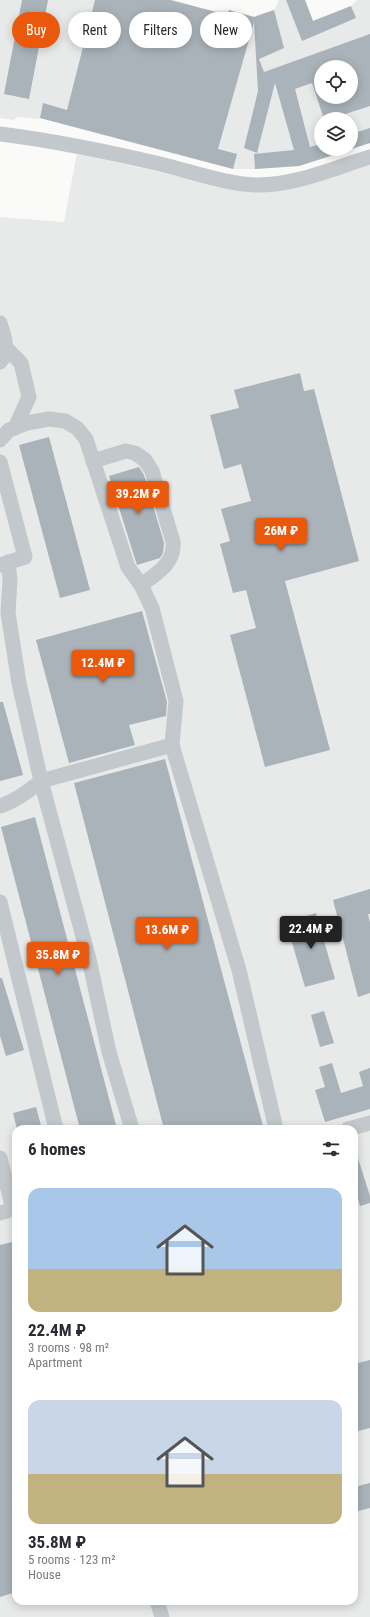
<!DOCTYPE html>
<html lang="en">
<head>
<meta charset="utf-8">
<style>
  :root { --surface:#fff; --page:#f2f2f3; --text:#2b2b33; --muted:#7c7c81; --accent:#ea580c }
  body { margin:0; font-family:"Roboto Condensed",sans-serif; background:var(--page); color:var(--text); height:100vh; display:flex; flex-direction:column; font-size:15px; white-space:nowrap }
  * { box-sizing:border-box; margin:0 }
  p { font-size:13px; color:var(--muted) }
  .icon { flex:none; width:22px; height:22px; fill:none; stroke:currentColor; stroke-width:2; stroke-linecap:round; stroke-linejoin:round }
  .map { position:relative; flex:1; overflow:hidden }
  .drawer { position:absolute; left:12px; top:1125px; width:346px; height:480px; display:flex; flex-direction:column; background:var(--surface); border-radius:12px; box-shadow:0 2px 10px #0003 }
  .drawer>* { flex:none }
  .top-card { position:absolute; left:12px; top:12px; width:346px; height:36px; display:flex; gap:8px }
  .buttons { position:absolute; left:314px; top:60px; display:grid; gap:8px }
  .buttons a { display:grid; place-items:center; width:44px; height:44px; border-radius:50%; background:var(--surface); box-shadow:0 2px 10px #0003; font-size:20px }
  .price { position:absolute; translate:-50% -34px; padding:0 9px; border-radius:4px; background:var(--accent); color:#fff; font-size:13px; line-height:26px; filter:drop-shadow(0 1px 2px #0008) }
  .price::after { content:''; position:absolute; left:50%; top:24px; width:12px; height:9px; margin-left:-6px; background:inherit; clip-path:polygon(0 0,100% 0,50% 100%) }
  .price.current { background:#222; color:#fff }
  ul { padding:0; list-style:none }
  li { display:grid; align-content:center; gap:8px; height:212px; padding:0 16px }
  li span { display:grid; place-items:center; height:124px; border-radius:12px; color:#555 }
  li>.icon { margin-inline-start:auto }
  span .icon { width:72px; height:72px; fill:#fffc; stroke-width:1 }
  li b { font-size:17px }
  h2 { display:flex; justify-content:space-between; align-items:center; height:48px; padding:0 16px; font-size:17px }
  .chip { padding:0 14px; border-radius:18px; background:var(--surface); box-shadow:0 2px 10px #0003; font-size:14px; line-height:36px }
  .chip.current { background:var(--accent); color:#fff }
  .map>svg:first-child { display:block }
  .built { fill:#e8e9e9; fill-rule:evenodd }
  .building { fill:#aab3b9; fill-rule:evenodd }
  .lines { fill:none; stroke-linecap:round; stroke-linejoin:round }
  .minor { stroke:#c3c8cc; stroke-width:15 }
</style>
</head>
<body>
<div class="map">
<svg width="370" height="1617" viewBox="0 0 370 1617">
  <rect width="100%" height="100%" fill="#fafaf8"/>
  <g class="built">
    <path d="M0,0H174L211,11L229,10L255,17L257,15L274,10L279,0H305L313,21L351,6L357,0H370V143L299,166L255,169H233L40,118L36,119L18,117L13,120L0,118ZM321,67H351V97H321ZM321,119H351V149H321Z"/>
    <path d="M77,153L219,186L370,164V1617H0V217L64,222ZM16,1129H354V1601H16Z"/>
  </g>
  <g class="building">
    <path d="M22,0H48L29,99L4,94Z"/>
    <path d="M95,0H170L228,15L229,10L254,17L274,10L284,48L259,59L264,72L370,34V106L330,119H324L312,83L295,89L310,147L321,144V149H346V151L299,166L255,169L254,154L294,150L275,83L257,153L244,148L258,91L254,22L218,149L237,154L233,169L40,118L43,103L67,110ZM321,67H351V97H321Z"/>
    <path d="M286,0H305L313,21L351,6L356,18L302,41Z"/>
    <path d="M370,128V143L351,149V134Z"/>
    <path d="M300,373L304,391L314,389L359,561L285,581L330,750L265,767L230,635L256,628L246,590L233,593L220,544L230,541L221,509L251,501L241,464L224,469L210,415L239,408L234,390Z"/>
    <path d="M49,437L90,590L60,598L19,445Z"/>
    <path d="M139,467L144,475L164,543L163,553L160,558L137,565L109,476Z"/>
    <path d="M142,611L167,702L166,716L129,725L135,745L69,763L36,640Z"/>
    <path d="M0,702H3L23,775L0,781Z"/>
    <path d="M165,759L257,1104L264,1129H164L74,783Z"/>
    <path d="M35,817L117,1129H80L1,827Z"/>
    <path d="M370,889V914H368L370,923V993L358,997L333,900Z"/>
    <path d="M316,913L335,979L305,987L286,922Z"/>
    <path d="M0,978H2L24,1050L6,1056L0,1036Z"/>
    <path d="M324,1011L334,1043L320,1047L311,1015Z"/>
    <path d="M332,1063L341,1093L363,1086L359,1072L370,1068V1109L325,1122L315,1090L325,1087L319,1067Z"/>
    <path d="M36,1107L42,1129H17L13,1113Z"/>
    <path d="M354,1152H356L370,1196V1203L360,1206L354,1186Z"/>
    <path d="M16,1241V1592L0,1597V1245Z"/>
    <path d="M370,1360V1428L354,1432V1364Z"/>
    <path d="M370,1483V1508L354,1512V1487Z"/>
  </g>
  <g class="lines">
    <g class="minor">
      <path d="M0,134C56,141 109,152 164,165C192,172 230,185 258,185C296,185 334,168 370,157"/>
      <path d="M0,323C4,335 10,351 0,362"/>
      <path d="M6,348L21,363L29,397L15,428"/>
      <path d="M0,440L9,430L27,423L49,419L65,421L77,428L86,439L128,567L141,585L152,608L176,701L172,745"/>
      <path d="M93,461L126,451L135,453L145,460L152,471L173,542C175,564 156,574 141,585"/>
      <path d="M0,462L25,557L0,565"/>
      <path d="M0,806C16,801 29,791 41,781L19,683L8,613L10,580L8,562"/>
      <path d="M0,902L56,1129"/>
      <path d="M132,1129L109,1052L89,959L41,781L172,745L239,970L276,1129"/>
      <path d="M348,1129L370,1123"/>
      <path d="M0,1158L13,1209"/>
      <path d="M0,1213L16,1208"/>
      <path d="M157,1601L162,1617"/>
    </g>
  </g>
</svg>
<div class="buttons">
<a><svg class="icon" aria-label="locate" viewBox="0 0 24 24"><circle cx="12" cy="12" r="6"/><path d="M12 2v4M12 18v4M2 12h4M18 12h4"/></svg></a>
<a><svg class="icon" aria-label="layers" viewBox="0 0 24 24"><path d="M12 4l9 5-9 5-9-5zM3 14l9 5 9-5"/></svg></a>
</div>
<b class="price" style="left:138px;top:515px">39.2M ₽</b>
<b class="price" style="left:281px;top:552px">26M ₽</b>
<b class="price" style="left:103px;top:684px">12.4M ₽</b>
<b class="price current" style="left:311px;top:950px">22.4M ₽</b>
<b class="price" style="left:167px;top:951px">13.6M ₽</b>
<b class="price" style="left:58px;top:976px">35.8M ₽</b>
<div class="top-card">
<a class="chip current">Buy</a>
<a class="chip">Rent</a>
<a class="chip">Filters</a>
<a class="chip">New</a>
</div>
<section class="drawer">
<h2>6 homes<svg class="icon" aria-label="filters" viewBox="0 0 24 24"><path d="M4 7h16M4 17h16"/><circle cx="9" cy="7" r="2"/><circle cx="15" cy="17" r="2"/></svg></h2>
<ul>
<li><span style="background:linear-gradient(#a9c7e8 65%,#c2b280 0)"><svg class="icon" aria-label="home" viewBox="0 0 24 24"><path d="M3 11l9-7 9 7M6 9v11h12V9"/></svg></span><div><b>22.4M ₽</b><p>3 rooms · 98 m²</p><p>Apartment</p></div></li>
<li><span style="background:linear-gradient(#c9d6e8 60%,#c2b280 0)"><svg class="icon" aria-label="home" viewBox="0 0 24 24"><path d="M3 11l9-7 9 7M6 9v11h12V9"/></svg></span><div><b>35.8M ₽</b><p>5 rooms · 123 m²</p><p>House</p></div></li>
</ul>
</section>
</div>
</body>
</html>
